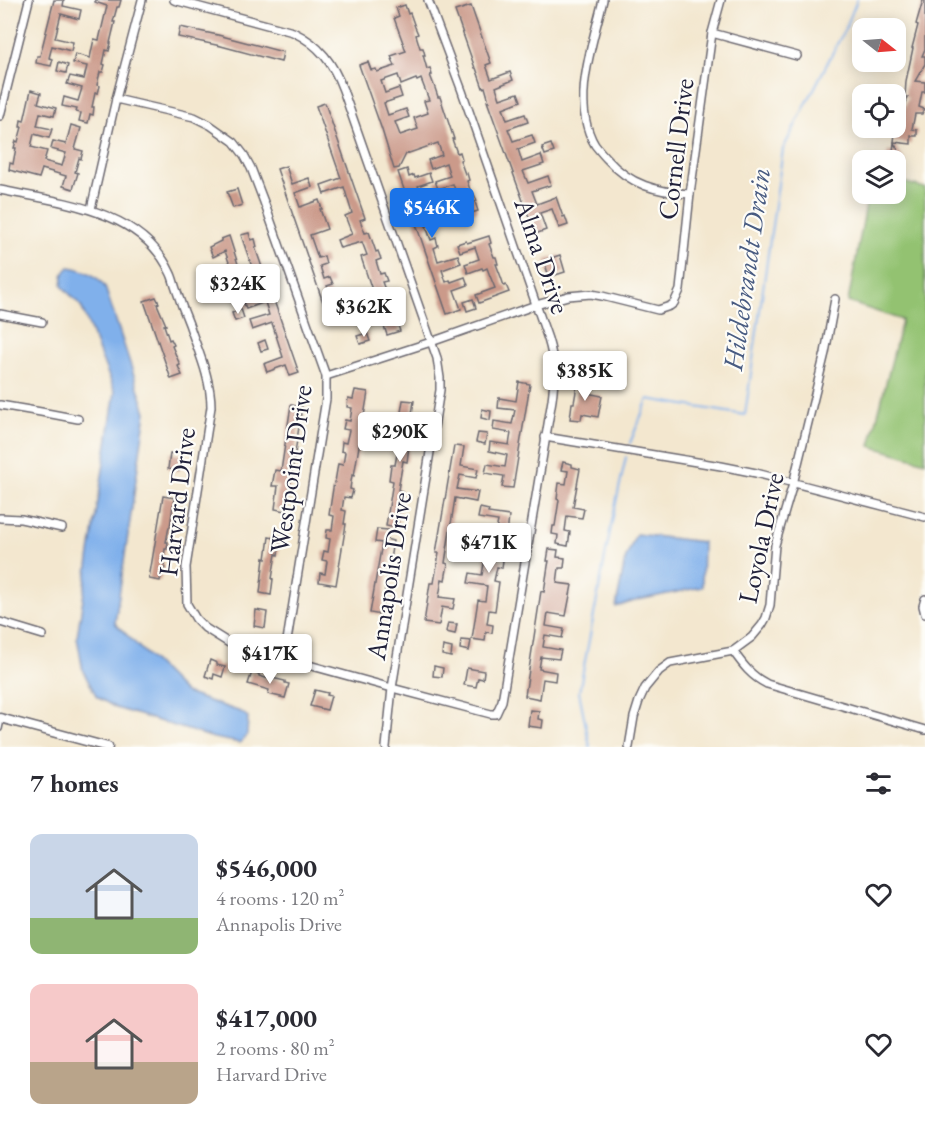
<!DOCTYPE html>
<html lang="en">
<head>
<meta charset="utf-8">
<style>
  :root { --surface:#fff; --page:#f2f2f3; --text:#2b2b33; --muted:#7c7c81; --accent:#1a73e8 }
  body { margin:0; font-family:"EB Garamond",serif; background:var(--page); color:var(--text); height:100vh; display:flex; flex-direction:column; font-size:22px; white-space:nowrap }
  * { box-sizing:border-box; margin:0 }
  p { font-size:20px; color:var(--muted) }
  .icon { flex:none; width:33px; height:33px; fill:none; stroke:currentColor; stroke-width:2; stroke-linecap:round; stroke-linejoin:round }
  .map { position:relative; height:747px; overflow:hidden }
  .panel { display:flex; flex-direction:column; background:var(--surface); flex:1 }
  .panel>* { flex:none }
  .needle { width:39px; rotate:107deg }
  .controls { position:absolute; left:852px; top:18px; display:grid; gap:12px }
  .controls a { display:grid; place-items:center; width:54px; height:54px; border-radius:12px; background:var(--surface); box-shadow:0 3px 15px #0003; font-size:30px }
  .price { position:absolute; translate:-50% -51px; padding:0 14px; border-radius:6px; background:#fff; color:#222; font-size:20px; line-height:39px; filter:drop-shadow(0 2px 3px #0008) }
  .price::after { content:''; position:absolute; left:50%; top:36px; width:18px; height:14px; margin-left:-9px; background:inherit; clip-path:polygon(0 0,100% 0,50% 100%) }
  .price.current { background:var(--accent); color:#fff }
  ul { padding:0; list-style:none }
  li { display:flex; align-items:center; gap:18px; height:150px; padding:0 30px }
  li span { display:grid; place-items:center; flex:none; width:168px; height:120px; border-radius:12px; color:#555 }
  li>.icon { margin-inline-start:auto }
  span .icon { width:72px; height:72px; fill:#fffc; stroke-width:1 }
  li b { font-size:26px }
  h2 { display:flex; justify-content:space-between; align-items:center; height:72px; padding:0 30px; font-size:26px }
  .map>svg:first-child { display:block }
  .green { fill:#93c271; stroke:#5a7256; stroke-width:1.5 }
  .water { fill:#80b0eb; stroke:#516993; stroke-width:1.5 }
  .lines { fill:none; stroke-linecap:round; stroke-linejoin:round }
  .stream { stroke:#80b0eb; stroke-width:2 }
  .building { fill:#cb9a8a; fill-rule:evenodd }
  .service-casing { stroke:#6b676f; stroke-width:6 }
  .minor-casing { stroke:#6b676f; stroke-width:10 }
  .tertiary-casing { stroke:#6b676f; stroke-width:11 }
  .service { stroke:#fff; stroke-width:3 }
  .minor { stroke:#fff; stroke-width:7 }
  .tertiary { stroke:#fff; stroke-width:8 }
  .labels { text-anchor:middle; stroke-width:4.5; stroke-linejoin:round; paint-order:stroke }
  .street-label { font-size:27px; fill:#22223b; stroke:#fdfcf7 }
  .water-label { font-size:28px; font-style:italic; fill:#485b81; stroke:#fdfcf7 }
</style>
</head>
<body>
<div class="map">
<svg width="925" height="747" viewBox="0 0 925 747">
  <rect width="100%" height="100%" fill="#fdfcf7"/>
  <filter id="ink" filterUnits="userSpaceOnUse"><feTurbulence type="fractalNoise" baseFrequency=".0167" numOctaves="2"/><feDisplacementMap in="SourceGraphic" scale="12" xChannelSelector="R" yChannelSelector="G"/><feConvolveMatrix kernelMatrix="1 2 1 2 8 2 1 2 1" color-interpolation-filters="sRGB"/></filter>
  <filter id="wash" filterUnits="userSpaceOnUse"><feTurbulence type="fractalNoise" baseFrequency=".008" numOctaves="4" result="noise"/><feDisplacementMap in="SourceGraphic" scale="24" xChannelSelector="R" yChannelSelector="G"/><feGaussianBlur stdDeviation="1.35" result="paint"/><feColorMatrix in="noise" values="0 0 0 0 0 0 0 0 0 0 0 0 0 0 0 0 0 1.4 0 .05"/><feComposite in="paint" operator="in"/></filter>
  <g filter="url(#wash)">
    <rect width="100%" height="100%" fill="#f3e7cf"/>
    <path class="green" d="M896,180L925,188V462L870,446L902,320L848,302L868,194H896Z"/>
    <g class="water">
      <path d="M69,267C83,269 97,275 105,287L146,412L115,623L185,693L241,712L248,717L247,735L240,743L214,738L116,708L97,697L83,671L77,637L115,392L81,306L62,286C63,277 62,273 69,267Z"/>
      <path d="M636,534L703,542L702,587L638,600L616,607L625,560Z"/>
    </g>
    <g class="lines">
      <g class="stream">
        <path d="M630,443L648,399L745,415L783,149L847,25L857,0"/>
        <path d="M590,747L579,692L613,516L626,457"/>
      </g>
    </g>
    <g id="blocks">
      <g class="building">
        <path d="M54,0H64L63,6L81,10L79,19L61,14L55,38L73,42L71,51L52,46L49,58L53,59L51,66L36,63L37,56H40Z"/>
        <path d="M95,0H121L119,7H117L113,22H115L110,43H111L109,51L106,50L103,64L105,65L103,72H100L97,85L100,86L98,93H95L92,107H94L93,115L90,114L88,123L79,121L81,113L76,112L77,109L62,106L64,97L78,101L82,88L67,84L70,76L84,79L87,66L73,63L75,54L90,58L94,39L99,40L107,6L95,2Z"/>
        <path d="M923,0H925V49L922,56H925V64L915,81L925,82V92H922L919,107L924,109L922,114H915L912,129L917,130V136H911V144L894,142L896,124L899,125L908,97H905L906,81L913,48H912L918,25L916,24Z"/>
        <path d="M405,5L408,14L410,13L415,27L418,34L416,35L420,48H423L425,55H423L427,69L430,68L432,75H430L435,88L438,97H440L454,139H452L457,153L460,152L462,159L460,160L465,174L467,173L469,180L467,181L472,195L474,194L477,201L475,202L478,211L468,214L466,206L461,207L460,205L446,210L443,202L457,196L453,184L438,189L435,181L450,176L446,163L431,169L428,160L442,155L438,143L406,154L399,168L394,169L382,130L359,65L368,62L371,70L376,69L377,72L395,66L391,56L406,51L394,18L399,16L396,8ZM398,75L401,85L416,79L417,81L421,79L429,100L424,101L428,113L414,118L418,129L400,135L395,122L409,117L406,109L388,115L384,103L402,97L399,88L385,93L381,81Z"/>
        <path d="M471,6L491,63L486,65L491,79L510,72L513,80L496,87L500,99L518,93L521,101L503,108L507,120L525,114L528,122L508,129L513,141L532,135L535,143L518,149L522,162L541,155L544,164L523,171L528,183L548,176L551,185L532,191L537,204L556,197L563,217L565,216L568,225L559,228L552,209L540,213L546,230L535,234L487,101H489L485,87L483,88L476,68H475L455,11Z"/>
        <path d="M180,27L218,35L283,52L281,62L221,46L178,37Z"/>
        <path d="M59,62L68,65L66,73L57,71Z"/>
        <path d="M31,90L41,93L38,103L56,108L54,116L40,113L37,126L52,129L49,138L34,134L31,147L47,151L44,161L62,166L66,153L51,149L53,141L66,144L71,125L81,128L75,149L83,151L81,159L79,158L75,172L78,173L73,189L63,186L66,176L42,169L39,178L9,170L10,163L13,164L16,148H14L16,141L18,142L22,127H20L21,120L24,121Z"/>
        <path d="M325,103L365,218L360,220L365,233L369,232L376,252L378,251L381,259L376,261L380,274L384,273L387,281L382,282L387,295L392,294L394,301L390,303L394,315L399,313L402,321L397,323L400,331L387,335L361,257L367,255L362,242L340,248L337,240L352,234L345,216L352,213L344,187L324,194L321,185L341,178L316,106Z"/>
        <path d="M894,143L906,163L903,172L896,170V160H886L888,151H893Z"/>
        <path d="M551,144L554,152L545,155L542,147Z"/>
        <path d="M286,166L292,184L309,178L312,187L295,193L300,207L319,200L322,209H320L327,229L310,235L318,258L324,256L326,264L320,266L324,279L330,277L333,284L327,286L332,300L338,298L340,306L326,311L277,169Z"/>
        <path d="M407,169L409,177L414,175L415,178L429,173L432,181L418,186L422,199L436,194L439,202L425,207L431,225L426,226L431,240L436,238L438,246L434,248L438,261L458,255L461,263L442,270L446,282L450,280L451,282L465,277L468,285L454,290L461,309L447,314L398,172Z"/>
        <path d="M237,189L242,205L233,208L227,192Z"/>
        <path d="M249,233L251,240L255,239L257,247H255L264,273L268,272L270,279L269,280L272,288L270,289L299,373L290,376L286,365L267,372L264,364L283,357L272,323L252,330L249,321L269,315L265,302L246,309L243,300L258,295L252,277L255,276L241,235Z"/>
        <path d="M229,236L245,286L238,288L234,275L221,279L219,273L231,268L225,251L213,257L209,247L221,241V239Z"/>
        <path d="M489,236L491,243L489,244L494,257H496L498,264H496L501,277L504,286L506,285L509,292L479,303L476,295L495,288L490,276L487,268L483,270L482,268L468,273L465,264L479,259L475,247L460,252L457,244L466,241L467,243Z"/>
        <path d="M560,255L565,272L549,277L545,264H547L545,260Z"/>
        <path d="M234,288L237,297L229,300L226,291Z"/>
        <path d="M156,297L159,303L157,304L166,325H164L169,340L171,339L174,345L172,346L180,365L178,366L182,375L171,379L144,301Z"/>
        <path d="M473,299L476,308L467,311L464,302Z"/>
        <path d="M241,309L244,318L235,321L232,313Z"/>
        <path d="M367,333L370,341L360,344L357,336Z"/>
        <path d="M265,340L268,349L261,351L258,343Z"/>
        <path d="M578,380L589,382L587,393L602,396L598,417L582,414L581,420L570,419L572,403H574Z"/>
        <path d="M519,382L530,384L513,488L502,487L504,476L485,473L487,464L505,467L507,455L489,451L490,442L509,445L511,433L493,430L494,421L512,424L515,410L498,408L499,398L516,401Z"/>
        <path d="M355,390L368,392L354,476L352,475L350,489L353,490L351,498L344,497L342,510L346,511L344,524H346L336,585L319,582L320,573L325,574L327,561L322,560L324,551L328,552L330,539L326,538L327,530H332L334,516L329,515L334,482H335L338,464L343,465L345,452L341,451L342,442L346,443L349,430L343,429L345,420L350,421L352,408L347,407L348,398L353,399Z"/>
        <path d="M403,400L414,401L407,446H409L407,462L403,461L398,490L402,491L397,528L386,526L393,481L389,480L391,465H395L400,438L397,437Z"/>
        <path d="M291,405L302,407L291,479L285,511L275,509L278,486H272L275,470L281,471Z"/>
        <path d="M482,409L491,411L490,420L481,418Z"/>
        <path d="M478,433L487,434L485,444L476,442Z"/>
        <path d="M454,446L464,447L461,466L478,469L476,478L460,475L457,489L478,492L476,502L455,498L445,563L448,564L445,580L442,579L439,597L455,599L453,609L442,607L439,625L424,623L430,583H434L439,553H436Z"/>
        <path d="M170,453L183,455L179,471L168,469Z"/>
        <path d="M563,462L572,464V467L580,469L573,507L584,509L582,518L567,516L565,531L570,532L568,546L557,544L558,535L552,534L553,526H555L559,500L557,499L559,483L566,484L568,471L561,470Z"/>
        <path d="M163,496L175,498L174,505H173L170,527H169L166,542H168L167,549H165L163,564L165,565L164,572L162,571L160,581L149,579Z"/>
        <path d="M480,508L489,510L488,513L509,516L506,546L500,545L498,559L503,560L502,568L497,567L494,581L499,582L495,611L489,610L487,624L493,625L492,633L486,632L485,641L472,639L478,600L485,601L487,586L468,583L470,573L482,575L489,535L495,536L498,521L478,518Z"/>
        <path d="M377,529L388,530L386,539L393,541L381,615L370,613L382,543L375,542Z"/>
        <path d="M269,537L280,539L278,555L276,554L272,579H273L271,595L260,593L264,558L266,559Z"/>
        <path d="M549,549L558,550L557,557L565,558L564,568H559L557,583L572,585L566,616L548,613L546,626L564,629L562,638L545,635L543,647L561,650L559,659L541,657L539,669L556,672L555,681L543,679L540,699L525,696L541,591L544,592L548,566L549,561H547Z"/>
        <path d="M256,610L267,612L265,628L254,626Z"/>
        <path d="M448,623L457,624L455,634L446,632Z"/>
        <path d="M461,640L471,641L469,651L460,649Z"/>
        <path d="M443,646L452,648L451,657L442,655Z"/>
        <path d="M210,660L217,663V665L225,667L222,677L214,674L213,679L205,676Z"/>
        <path d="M434,666L443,668L442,677L433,676Z"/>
        <path d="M467,668L484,671L483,679L478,678L476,687L464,685Z"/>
        <path d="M252,672L259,674V676L272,680V678L285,681V683L289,684L285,698L268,694L269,690L248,684Z"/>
        <path d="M315,690L328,693L327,695L331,696L327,710L310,706Z"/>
        <path d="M530,710L539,711L538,719L543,720L542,728L528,726Z"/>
      </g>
    </g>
  </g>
  <g filter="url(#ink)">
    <use href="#blocks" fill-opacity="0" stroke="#6b676f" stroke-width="1.5"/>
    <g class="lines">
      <defs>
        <path id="service" d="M0,729L2,720"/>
        <g id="minor">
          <path d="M174,0L293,32C320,45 333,63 343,90L437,358L440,378V390L392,688L386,747"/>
          <path d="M603,0C593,43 570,104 595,145C599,150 603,155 607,159C630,185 657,192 690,194"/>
          <path d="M712,33L797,56"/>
          <path d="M116,99L194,117L210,125L234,142L244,155L251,168L264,202L326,376V399L284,659"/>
          <path d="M0,116L29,0"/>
          <path d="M0,190C59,202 141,209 170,272C173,277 174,284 176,289C180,301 184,312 189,324C198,351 211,378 211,407L186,567L187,604L196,619L205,628L229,643L392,688L491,714H496L502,701L504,689L552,400C555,377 555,362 548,339L462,91L428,0"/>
          <path d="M91,209L116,99L142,0"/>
          <path d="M0,314L42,322"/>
          <path d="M326,376L431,342L536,305L568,296L591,294L602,296L658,310L670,306L674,303L680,290L690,194L712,33L721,0"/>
          <path d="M0,405L41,412L78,419"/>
          <path d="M545,437L721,466L756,473L925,517"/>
          <path d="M0,518L21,519L62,528"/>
          <path d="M925,599L923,606L925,614"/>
          <path d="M0,622L43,635"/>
          <path d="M733,651C743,665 751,676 767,684L925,730"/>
          <path d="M629,747L634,717L639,701L645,688L659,671L670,663L733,651L752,637L762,625L766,618L770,605L775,545L793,484L825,353L835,299"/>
        </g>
        <path id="tertiary" d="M0,718L108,747"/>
      </defs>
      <use href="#service" class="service-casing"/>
      <use href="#minor" class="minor-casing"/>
      <use href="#tertiary" class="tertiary-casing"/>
      <use href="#service" class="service"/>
      <use href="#minor" class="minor"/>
      <use href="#tertiary" class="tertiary"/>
    </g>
  </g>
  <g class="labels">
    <g class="street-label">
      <text transform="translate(676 149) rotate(-83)" y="9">Cornell Drive</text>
      <text transform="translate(542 256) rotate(71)" y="9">Alma Drive</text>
      <text transform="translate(291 469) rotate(-82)" y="9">Westpoint Drive</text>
      <text transform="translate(177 502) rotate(-83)" y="9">Harvard Drive</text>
      <text transform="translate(761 538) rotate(-78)" y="9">Loyola Drive</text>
      <text transform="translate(389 576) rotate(-81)" y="9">Annapolis Drive</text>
    </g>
    <g class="water-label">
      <text transform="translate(746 269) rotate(-82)" y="10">Hildebrandt Drain</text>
    </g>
  </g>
</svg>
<div class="controls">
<a><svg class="needle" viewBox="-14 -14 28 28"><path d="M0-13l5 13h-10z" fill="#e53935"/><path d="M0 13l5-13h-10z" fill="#7c7c81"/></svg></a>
<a><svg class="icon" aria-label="locate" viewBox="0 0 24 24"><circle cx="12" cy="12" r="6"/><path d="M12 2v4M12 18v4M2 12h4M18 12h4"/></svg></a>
<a><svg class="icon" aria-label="layers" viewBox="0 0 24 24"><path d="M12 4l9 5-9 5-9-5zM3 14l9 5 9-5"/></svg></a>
</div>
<b class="price current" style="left:432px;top:239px">$546K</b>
<b class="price" style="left:238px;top:315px">$324K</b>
<b class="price" style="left:364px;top:338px">$362K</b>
<b class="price" style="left:585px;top:402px">$385K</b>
<b class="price" style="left:400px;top:463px">$290K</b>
<b class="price" style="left:489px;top:574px">$471K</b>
<b class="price" style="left:270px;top:685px">$417K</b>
</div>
<section class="panel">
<h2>7 homes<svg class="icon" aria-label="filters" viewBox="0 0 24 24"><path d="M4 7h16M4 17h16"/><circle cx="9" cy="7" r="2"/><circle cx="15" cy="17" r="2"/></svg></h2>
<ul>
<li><span style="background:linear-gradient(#c9d6e8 70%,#8fb573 0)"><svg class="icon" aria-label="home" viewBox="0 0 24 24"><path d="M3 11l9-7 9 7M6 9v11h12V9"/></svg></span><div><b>$546,000</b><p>4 rooms · 120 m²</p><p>Annapolis Drive</p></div><svg class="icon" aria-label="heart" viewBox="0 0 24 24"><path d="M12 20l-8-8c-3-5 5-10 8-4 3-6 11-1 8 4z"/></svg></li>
<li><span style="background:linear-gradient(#f6c9c9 65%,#b9a48a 0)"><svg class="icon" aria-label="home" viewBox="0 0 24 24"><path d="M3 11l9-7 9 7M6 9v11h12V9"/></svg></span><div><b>$417,000</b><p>2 rooms · 80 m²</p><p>Harvard Drive</p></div><svg class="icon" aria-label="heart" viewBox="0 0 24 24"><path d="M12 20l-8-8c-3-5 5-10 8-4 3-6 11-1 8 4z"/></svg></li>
</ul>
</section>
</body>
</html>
